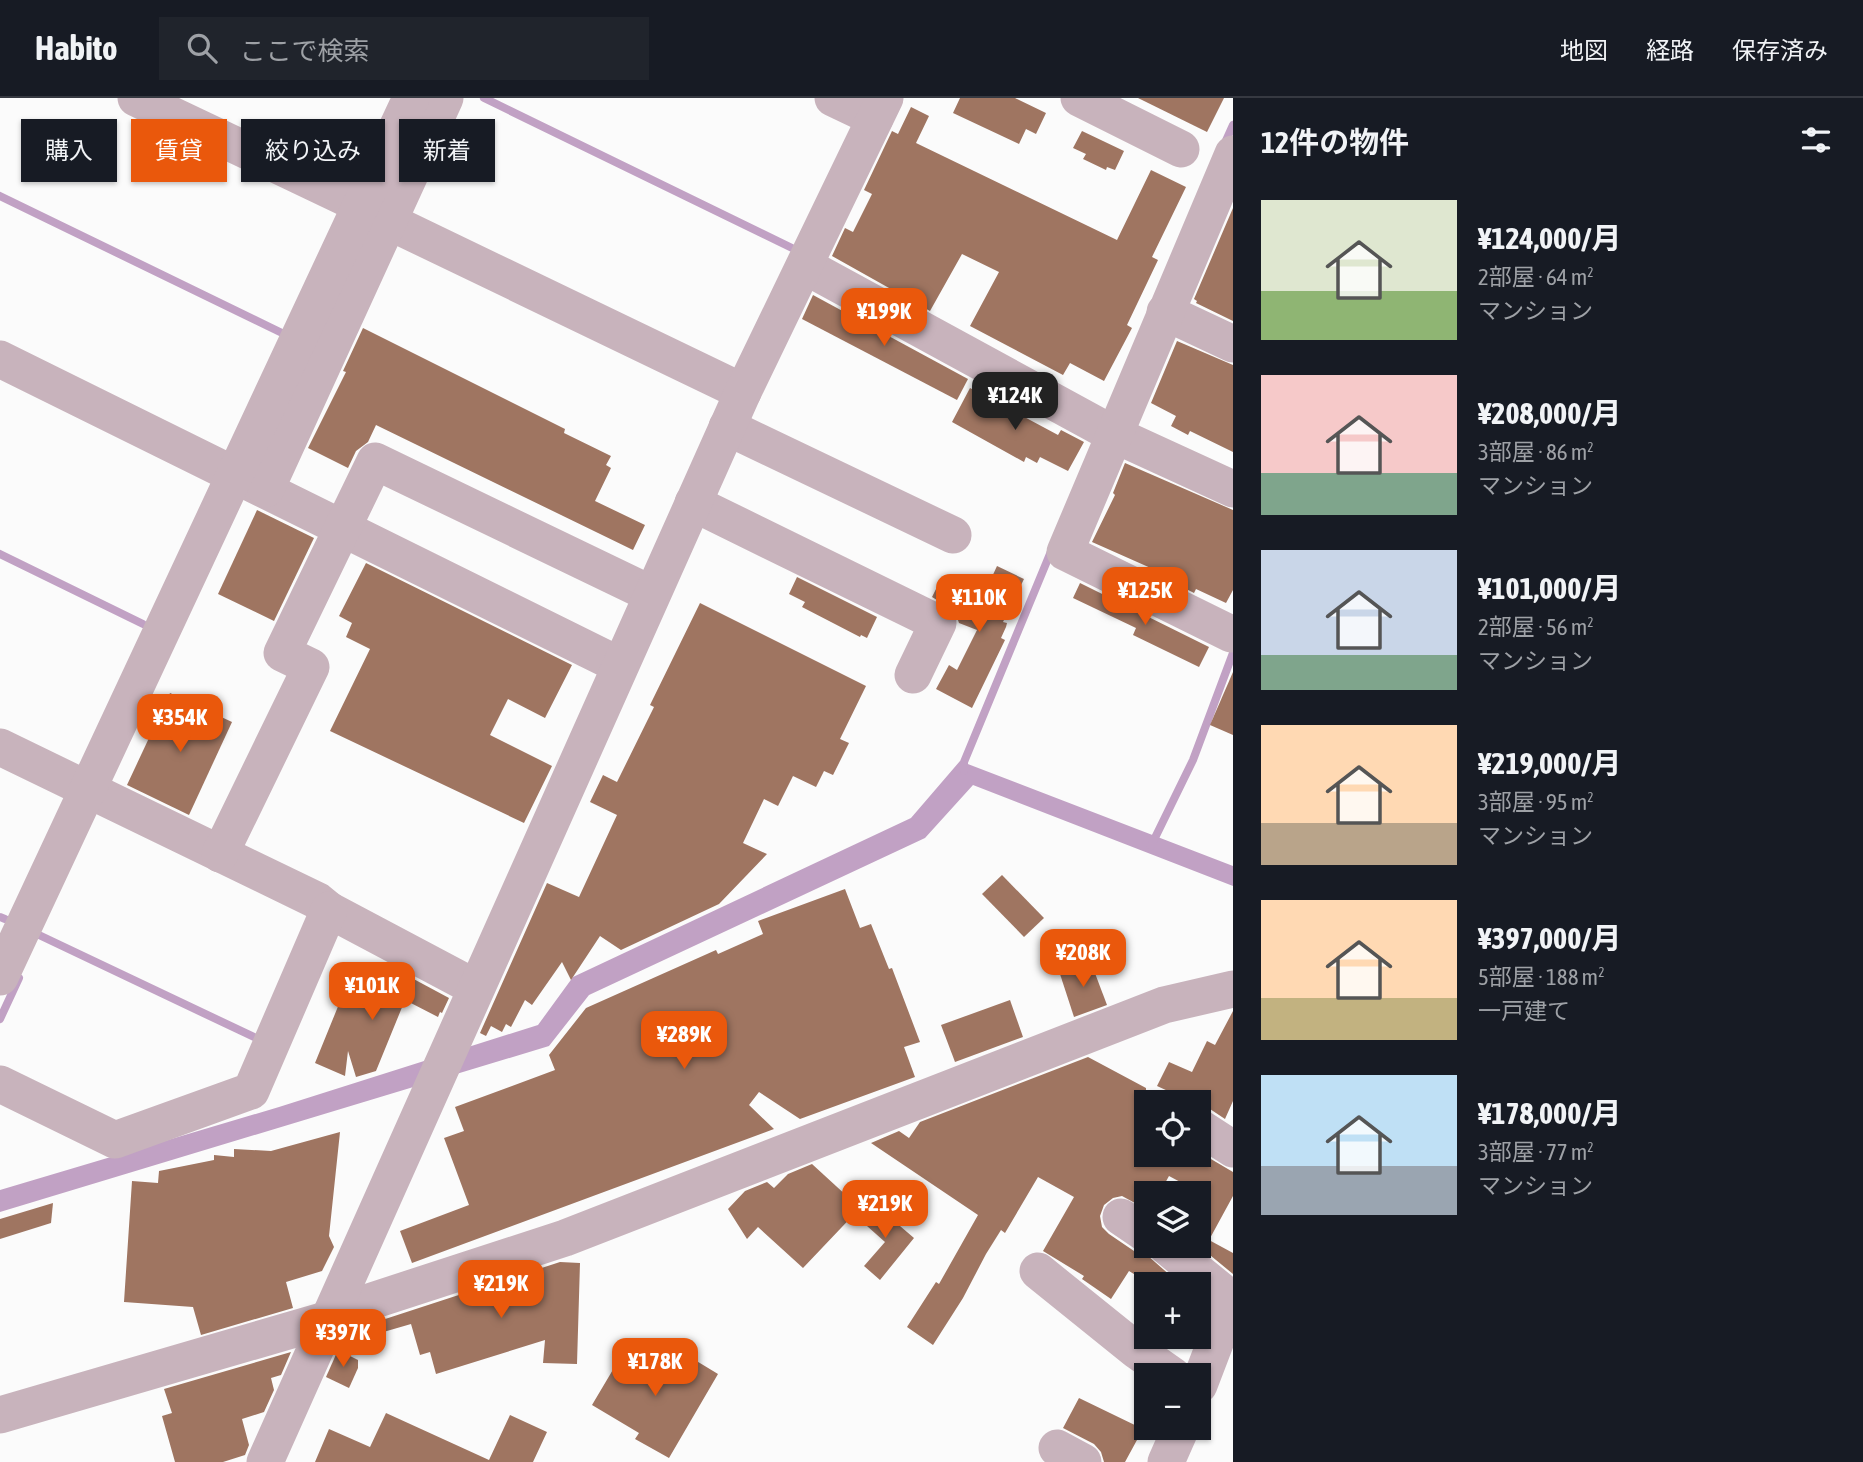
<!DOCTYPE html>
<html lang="ja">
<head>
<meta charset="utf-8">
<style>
  :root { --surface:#171b24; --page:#20242c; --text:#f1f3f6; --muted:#9ea1a6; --line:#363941; --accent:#ea580c }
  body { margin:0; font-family:"Asap Condensed","Noto Sans JP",sans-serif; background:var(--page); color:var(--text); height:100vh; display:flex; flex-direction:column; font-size:26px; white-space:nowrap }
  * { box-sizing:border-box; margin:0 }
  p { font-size:23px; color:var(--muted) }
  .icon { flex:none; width:38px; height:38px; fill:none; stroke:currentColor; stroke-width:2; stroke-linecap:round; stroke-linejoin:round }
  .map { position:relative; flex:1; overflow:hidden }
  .sheet { display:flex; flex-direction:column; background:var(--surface); width:630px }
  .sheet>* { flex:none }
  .guide { position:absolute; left:21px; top:21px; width:665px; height:63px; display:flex; gap:14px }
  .fabs { position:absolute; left:1134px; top:992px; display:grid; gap:14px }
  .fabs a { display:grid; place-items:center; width:77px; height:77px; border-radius:0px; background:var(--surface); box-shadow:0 2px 5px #0004; font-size:35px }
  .price { position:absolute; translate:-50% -60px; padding:0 16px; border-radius:14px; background:var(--accent); color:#fff; font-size:23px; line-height:46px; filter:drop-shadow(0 2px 4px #0008) }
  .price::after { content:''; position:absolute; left:50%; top:42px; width:21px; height:16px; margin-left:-10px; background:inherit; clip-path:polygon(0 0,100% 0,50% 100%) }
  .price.active { background:#222; color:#fff }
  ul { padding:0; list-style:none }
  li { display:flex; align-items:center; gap:21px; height:175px; padding:0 28px }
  li span { display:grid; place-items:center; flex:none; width:196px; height:140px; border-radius:0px; color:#555 }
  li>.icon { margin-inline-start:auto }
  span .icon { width:84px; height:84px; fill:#fffc; stroke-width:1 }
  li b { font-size:30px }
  h2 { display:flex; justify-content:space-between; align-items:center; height:84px; padding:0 28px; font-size:30px }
  .pill { padding:0 24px; border-radius:0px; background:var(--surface); box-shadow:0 2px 5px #0004; font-size:24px; line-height:63px }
  .pill.active { background:var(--accent); color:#fff }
  header { display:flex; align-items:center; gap:42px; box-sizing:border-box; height:98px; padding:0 35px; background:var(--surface); border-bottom:2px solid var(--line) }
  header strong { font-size:33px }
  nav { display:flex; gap:38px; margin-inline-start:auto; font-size:24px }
  .search { width:490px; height:63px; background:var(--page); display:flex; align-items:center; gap:18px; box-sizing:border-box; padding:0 24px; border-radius:0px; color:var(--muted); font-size:26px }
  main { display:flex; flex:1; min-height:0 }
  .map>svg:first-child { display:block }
  .water { fill:#c1a1c4 }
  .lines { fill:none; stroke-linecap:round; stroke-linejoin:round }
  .stream { stroke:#c1a1c4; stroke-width:8 }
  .building { fill:#9f7561 }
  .minor { stroke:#c8b3bc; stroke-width:37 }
</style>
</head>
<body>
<header>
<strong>Habito</strong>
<div class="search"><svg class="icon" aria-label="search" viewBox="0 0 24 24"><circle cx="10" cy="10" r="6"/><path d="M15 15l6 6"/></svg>ここで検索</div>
<nav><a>地図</a><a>経路</a><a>保存済み</a></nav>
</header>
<main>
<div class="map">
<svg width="1233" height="1364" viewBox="0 0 1233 1364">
  <rect width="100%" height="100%" fill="#fbfbfb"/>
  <path class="water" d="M960,663L1233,768V788L973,687L925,740L589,897L549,948L0,1114V1092L279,1009L538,927L573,879L911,720Z"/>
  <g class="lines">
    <g class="stream">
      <path d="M484,0L792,150"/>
      <path d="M1224,47L1233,27"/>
      <path d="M0,98L282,235"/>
      <path d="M0,456L143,526"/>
      <path d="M964,673V664L1052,451"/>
      <path d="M1151,748L1193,662L1233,555"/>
      <path d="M0,819L5,821"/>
      <path d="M39,837L256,940"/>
      <path d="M0,921L19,880"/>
    </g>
  </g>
  <g class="building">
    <path d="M960,0H1015L1046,15L1036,36L1026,31L1019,46L953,15Z"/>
    <path d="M1138,0H1224L1207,34Z"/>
    <path d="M911,9L929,18L916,45L1117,142L1151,72L1186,89L1152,159L1158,162L1127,227L1132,230L1104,283L1070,265L1063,277L970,228L999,174L962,156L930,213L832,158L845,130L853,134L872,96L864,92L892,33L898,36Z"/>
    <path d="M1082,33L1124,53L1115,72L1107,69L1106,72L1083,61L1086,56L1073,50Z"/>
    <path d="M1233,110V223L1196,205L1197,203L1194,201Z"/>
    <path d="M813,197L968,281L957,302L802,221Z"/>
    <path d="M363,230L565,331L564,335L611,358L606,367L611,370L595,403L645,427L633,452L376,327L368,344L356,353L348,370L308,350L346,274L343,273Z"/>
    <path d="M1177,243L1233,267V354L1190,333L1188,337L1171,328L1176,318L1151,305Z"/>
    <path d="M970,290L1058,337L1061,332L1084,344L1068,373L1040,359L1037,365L1026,359L1024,364L952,324Z"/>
    <path d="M1125,365L1233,412V492L1226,505L1196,491L1194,495L1161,478L1162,475L1092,444L1115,397L1113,395Z"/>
    <path d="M257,412L314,440L274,523L218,496Z"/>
    <path d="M366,465L572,567L545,620L508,601L490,637L552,668L524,725L330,633L370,551L346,539L352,525L339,518Z"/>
    <path d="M997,468L1024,481L1003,524L1007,525L1006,529L1001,540L1005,542L972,610L936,591L949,567L957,572L977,532L959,525L955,513L932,499L938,487L979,507Z"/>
    <path d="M797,479L877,519L867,540L861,537L860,539L802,509L805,504L789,496Z"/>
    <path d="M1080,485L1209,549L1199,569L1133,537L1136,530L1073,500Z"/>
    <path d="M700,505L866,588L840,641L849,645L833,677L824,673L816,689L793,678L778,708L764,701L743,745L767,756L719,806L621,852L600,838L571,882L562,864L532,907L525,902L511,929L506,926L502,934L491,928L486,938L480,935L547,785L579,799L617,717L590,704L603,677L617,684L654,609L650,607Z"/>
    <path d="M1233,574V637L1210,627Z"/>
    <path d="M170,595L232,624L189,717L127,687Z"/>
    <path d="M1002,777L1044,820L1024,839L982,796Z"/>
    <path d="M845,791L860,830L871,826L889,871L892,870L920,944L904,949L915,979L800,1021L759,994L749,1007L774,1031L412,1165L400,1133L469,1107L444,1040L464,1033L455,1009L555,972L549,957L586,910L716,852L718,856L763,836L758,823Z"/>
    <path d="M1090,862L1107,907L1074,919L1059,873Z"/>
    <path d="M395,871L449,900L442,915L440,914L438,919L405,902L376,973L356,979L348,953L345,978L315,965L350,879L355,881L354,886L381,897Z"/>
    <path d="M1010,902L1023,939L955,964L941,927Z"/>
    <path d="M1233,913V1003L1225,1021L1210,1011L1199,1008V1004H1192L1157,988L1169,964L1192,974L1207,943L1215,947Z"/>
    <path d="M1088,959L1146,990V1057H1199V1054L1233,1074V1098L1209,1142L1233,1155V1176L1199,1148V1094L1169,1078L1159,1096H1146V1111L1122,1098L1113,1100L1104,1107L1100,1118L1102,1129L1109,1136L1134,1153L1147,1157L1180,1186H1150L1129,1173L1111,1201L1082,1181L1084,1178L1043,1153L1074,1099L1038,1079L1005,1135L1001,1132L986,1156L963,1200L933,1247L907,1229L936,1184L939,1186L978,1117L871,1045L899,1033L909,1040L920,1024Z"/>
    <path d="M340,1034L329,1138L334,1149L322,1173L286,1184L293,1210L201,1237L193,1209L124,1204L132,1083L158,1085L159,1073L214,1062V1057L234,1059V1051L271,1053Z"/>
    <path d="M812,1066L860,1110L803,1170L758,1129L747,1141L728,1111L745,1093L767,1084L774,1090L788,1076Z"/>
    <path d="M872,1104L914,1140L880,1182L864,1168L885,1144L858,1120Z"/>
    <path d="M53,1105L51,1125L0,1141V1121Z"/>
    <path d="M560,1164L580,1165L577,1266L543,1265L545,1242L436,1276L430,1254L420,1257L411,1226L380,1235L376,1224Z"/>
    <path d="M627,1248L673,1276L685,1256L718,1276L669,1360L635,1341L639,1335L592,1307Z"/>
    <path d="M338,1252L358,1262V1270L349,1290L326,1279Z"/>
    <path d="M291,1254L281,1277L271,1280L274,1292L264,1314L242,1321L249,1347L245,1357L223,1364H175L162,1318L172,1315L164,1291Z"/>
    <path d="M1079,1300L1143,1331L1125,1364H1104L1101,1354L1094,1346L1063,1330Z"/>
    <path d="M386,1315L489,1362L510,1317L547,1334L533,1364H315L329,1331L370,1349Z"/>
  </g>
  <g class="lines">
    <g class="minor">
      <path d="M136,0L361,107"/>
      <path d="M833,0L875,20"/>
      <path d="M1079,0L1181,51"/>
      <path d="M367,113L743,294"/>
      <path d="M805,168L1113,336L1233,391"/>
      <path d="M1165,214L1233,246"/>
      <path d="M0,261L619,567"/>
      <path d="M727,329L953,437"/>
      <path d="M266,391L445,0"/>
      <path d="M693,405L938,525L913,577"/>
      <path d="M1231,536L1065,454L1233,56"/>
      <path d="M0,649L318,803L329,812L476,890"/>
      <path d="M220,756L311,569L282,555L375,363L651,496"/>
      <path d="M0,879L411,0"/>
      <path d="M0,986L115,1042L251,993L329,812"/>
      <path d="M1199,1029L1233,1051"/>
      <path d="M1121,1119L1146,1136"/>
      <path d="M1166,1148L1231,1201"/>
      <path d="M1038,1173L1136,1252L1173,1278"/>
      <path d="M332,1216L565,1140L1164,907L1233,891"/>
      <path d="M1199,1287L1233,1198"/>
      <path d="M0,1317L329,1221"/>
      <path d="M1057,1350L1083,1364"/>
      <path d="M265,1364L743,294L885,0"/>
      <path d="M1166,1364L1181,1330"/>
    </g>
  </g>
</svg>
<div class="fabs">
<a><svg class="icon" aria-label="locate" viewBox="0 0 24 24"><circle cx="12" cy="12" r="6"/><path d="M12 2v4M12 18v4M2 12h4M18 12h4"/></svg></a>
<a><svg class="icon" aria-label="layers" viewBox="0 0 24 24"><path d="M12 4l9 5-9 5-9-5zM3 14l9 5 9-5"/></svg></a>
<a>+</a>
<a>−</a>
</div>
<b class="price" style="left:884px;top:250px">¥199K</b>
<b class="price active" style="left:1015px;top:334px">¥124K</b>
<b class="price" style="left:1145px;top:529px">¥125K</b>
<b class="price" style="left:979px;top:536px">¥110K</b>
<b class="price" style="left:180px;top:656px">¥354K</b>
<b class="price" style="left:1083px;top:891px">¥208K</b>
<b class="price" style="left:372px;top:924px">¥101K</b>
<b class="price" style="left:684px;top:973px">¥289K</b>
<b class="price" style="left:885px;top:1142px">¥219K</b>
<b class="price" style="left:501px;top:1222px">¥219K</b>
<b class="price" style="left:343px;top:1271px">¥397K</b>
<b class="price" style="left:655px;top:1300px">¥178K</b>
<div class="guide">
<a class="pill">購入</a>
<a class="pill active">賃貸</a>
<a class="pill">絞り込み</a>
<a class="pill">新着</a>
</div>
</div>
<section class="sheet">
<h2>12件の物件<svg class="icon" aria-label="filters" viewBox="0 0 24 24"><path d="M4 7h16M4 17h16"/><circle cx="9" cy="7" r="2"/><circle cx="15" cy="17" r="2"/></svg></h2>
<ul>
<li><span style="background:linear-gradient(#dfe7d0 65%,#8fb573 0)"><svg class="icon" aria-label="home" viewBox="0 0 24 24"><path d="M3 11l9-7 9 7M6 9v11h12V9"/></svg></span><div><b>¥124,000/月</b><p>2部屋 · 64 m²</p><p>マンション</p></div></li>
<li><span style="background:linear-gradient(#f6c9c9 70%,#7fa58c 0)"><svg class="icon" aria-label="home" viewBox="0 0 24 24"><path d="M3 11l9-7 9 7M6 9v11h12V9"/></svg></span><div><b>¥208,000/月</b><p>3部屋 · 86 m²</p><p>マンション</p></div></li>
<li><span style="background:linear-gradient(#c9d6e8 75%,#7fa58c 0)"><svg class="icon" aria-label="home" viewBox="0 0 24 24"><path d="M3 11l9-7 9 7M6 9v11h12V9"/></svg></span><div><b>¥101,000/月</b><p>2部屋 · 56 m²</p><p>マンション</p></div></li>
<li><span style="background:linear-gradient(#ffd9b3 70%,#b9a48a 0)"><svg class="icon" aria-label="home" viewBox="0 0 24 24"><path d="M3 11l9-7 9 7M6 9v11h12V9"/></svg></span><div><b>¥219,000/月</b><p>3部屋 · 95 m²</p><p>マンション</p></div></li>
<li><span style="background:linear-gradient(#ffd9b3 70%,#c2b280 0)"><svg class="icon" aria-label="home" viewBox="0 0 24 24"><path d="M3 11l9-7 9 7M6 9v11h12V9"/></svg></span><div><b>¥397,000/月</b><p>5部屋 · 188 m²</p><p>一戸建て</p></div></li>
<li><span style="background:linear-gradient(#bfe0f5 65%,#9aa5b1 0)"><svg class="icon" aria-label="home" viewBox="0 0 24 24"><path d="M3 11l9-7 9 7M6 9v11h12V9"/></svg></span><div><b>¥178,000/月</b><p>3部屋 · 77 m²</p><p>マンション</p></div></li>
</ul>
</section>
</main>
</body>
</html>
